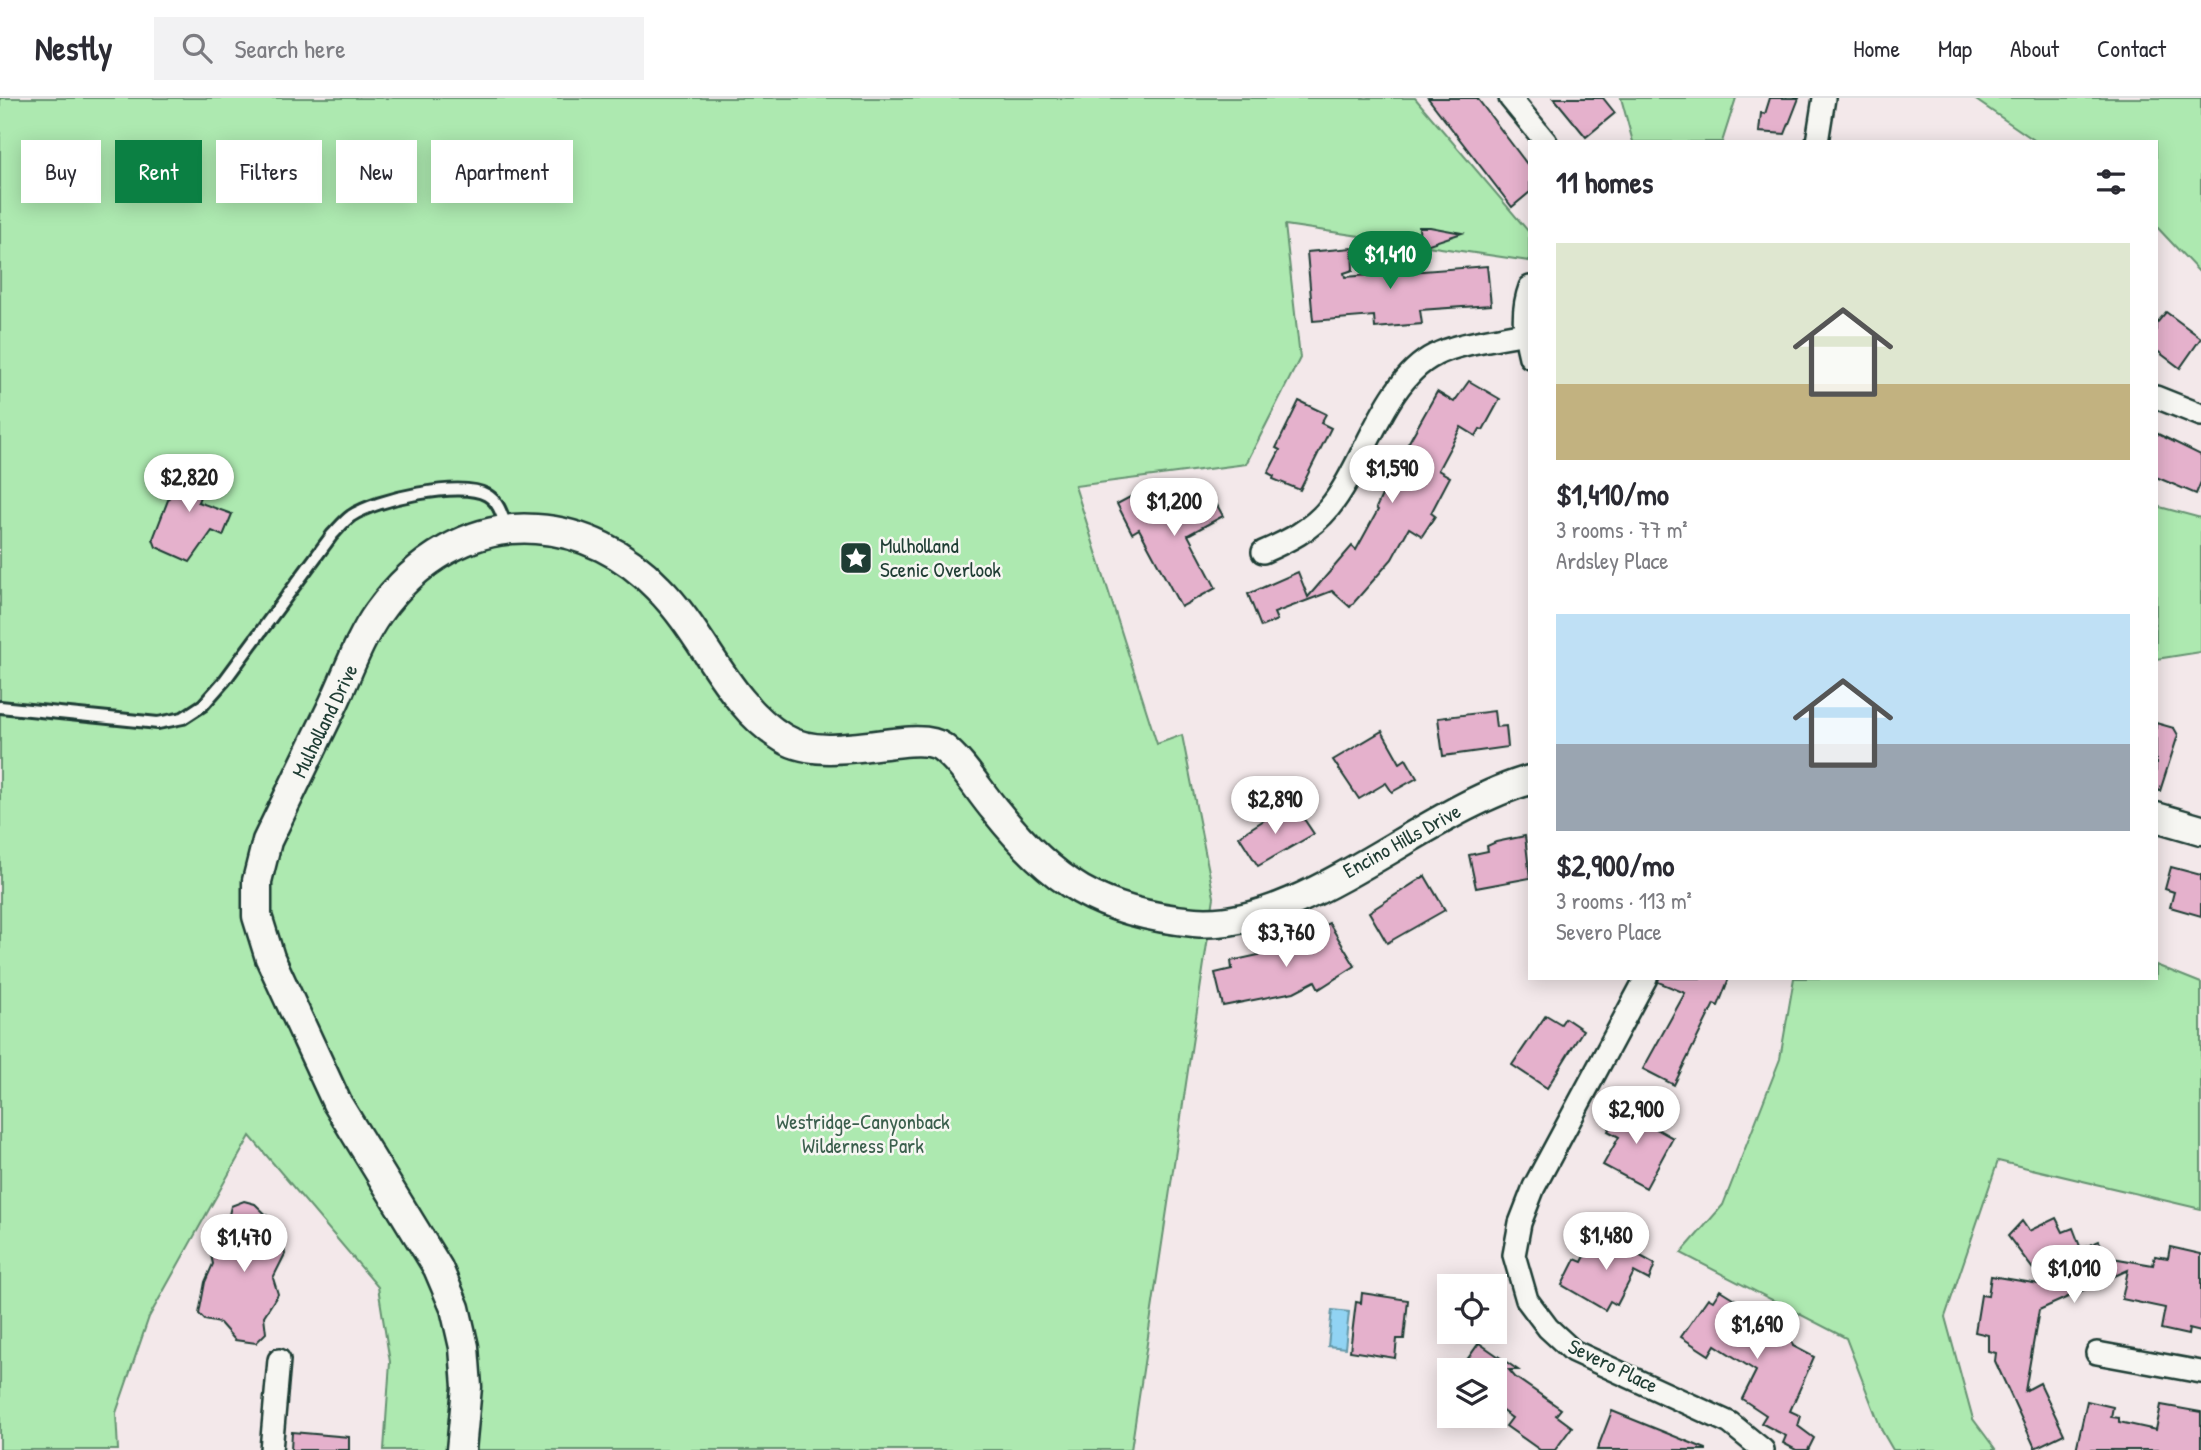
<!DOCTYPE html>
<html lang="en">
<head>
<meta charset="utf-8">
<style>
  :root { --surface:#fff; --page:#f2f2f3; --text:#2b2b33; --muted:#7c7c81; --line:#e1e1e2; --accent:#0b8043 }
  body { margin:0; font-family:"Patrick Hand",sans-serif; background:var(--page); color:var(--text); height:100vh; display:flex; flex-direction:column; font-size:26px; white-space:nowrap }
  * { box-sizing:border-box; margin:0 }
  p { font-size:23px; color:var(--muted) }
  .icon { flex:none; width:38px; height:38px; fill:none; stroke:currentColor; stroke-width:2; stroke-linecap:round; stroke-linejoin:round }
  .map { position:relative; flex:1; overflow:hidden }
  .panel { position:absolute; left:1528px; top:42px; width:630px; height:840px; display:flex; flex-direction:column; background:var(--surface); border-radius:0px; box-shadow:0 4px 18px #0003 }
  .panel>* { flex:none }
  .banner { position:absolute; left:21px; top:42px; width:665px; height:63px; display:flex; gap:14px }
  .tools { position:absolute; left:1437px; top:1176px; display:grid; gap:14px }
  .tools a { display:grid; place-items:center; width:70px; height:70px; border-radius:0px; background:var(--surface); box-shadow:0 4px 18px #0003; font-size:35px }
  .price { position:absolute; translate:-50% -60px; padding:0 16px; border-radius:24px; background:#fff; color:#222; font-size:23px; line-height:46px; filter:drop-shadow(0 2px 4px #0008) }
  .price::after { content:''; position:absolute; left:50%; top:42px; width:21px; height:16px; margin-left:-10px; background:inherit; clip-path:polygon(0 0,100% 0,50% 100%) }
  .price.active { background:var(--accent); color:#fff }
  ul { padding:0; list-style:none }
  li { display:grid; align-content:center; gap:14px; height:371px; padding:0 28px }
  li span { display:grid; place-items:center; height:217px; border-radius:0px; color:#555 }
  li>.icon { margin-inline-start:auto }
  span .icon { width:126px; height:126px; fill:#fffc; stroke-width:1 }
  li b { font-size:30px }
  h2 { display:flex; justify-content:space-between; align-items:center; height:84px; padding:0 28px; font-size:30px }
  .pill { padding:0 24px; border-radius:0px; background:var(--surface); box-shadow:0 4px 18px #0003; font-size:24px; line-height:63px }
  .pill.active { background:var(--accent); color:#fff }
  header { display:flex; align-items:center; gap:42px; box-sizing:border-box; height:98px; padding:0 35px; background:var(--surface); border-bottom:2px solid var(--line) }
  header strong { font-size:33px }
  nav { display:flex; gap:38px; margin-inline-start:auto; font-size:24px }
  .search { width:490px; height:63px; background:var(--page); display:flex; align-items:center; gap:18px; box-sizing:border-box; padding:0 24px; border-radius:0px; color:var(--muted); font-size:26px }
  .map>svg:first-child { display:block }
  .green { fill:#ade9b0; stroke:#669372; stroke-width:2 }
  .water { fill:#91d3f3; stroke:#6397a7; stroke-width:2 }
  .building { fill:#e5b1cc; stroke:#1f3d34; stroke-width:2 }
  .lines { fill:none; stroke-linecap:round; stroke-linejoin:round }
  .lane-casing { stroke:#1f3d34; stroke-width:16 }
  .street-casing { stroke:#1f3d34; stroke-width:26 }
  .secondary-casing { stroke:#1f3d34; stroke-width:33 }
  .lane { stroke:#f6f6f2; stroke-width:10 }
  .street { stroke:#f6f6f2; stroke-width:21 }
  .secondary { stroke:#f6f6f2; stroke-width:28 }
  .labels { text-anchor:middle; stroke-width:5; stroke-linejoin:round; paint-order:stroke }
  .poi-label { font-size:21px; fill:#1f3d34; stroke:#f6f6f2; text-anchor:start }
  .street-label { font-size:21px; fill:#1f3d34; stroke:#f6f6f2 }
  .park-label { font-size:21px; fill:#3b5f4d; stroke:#f6f6f2 }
</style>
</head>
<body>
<header>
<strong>Nestly</strong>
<div class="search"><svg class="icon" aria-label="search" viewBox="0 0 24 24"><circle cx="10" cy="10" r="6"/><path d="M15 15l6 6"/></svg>Search here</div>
<nav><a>Home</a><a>Map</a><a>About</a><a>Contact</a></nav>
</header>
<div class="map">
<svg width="2201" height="1352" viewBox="0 0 2201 1352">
  <rect width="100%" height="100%" fill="#f3e8ea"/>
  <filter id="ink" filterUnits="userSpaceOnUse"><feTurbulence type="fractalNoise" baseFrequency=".0143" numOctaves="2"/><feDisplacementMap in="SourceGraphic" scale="14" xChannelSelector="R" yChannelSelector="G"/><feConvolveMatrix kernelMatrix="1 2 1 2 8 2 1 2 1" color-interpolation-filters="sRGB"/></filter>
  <g filter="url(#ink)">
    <g class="green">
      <path d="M0,0H1415L1529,134V163L1285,127L1300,260L1246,366L1075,388L1157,646L1182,637L1214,799L1131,1352H384L390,1264L378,1189L250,1038L149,1219L116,1315L118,1352H0Z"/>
      <path d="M1621,0H1736L1722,44H1633Z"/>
      <path d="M1973,0H2201V176L2156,128V44H2037Z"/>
      <path d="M2156,408L2201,420V554L2156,561Z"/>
      <path d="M2156,867L2201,885V1111L1998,1063L1945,1219L1973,1321L1996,1352H1893L1882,1333L1846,1240L1681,1155L1723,1107L1780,961L1794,880H2156Z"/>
    </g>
    <path class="water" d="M1332,1212L1349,1214L1345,1250L1328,1248Z"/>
    <g class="building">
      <path d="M1428,0H1477L1530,70V94L1512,109Z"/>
      <path d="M1554,0H1603L1615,15L1586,39Z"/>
      <path d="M1770,0H1799L1785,36L1759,34L1761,15L1765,16Z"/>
      <path d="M1419,129H1430L1462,135L1420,149Z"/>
      <path d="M1352,150L1353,172L1344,175L1345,179L1487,168L1491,207L1420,212L1422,226L1375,230L1374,218L1313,223L1307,154Z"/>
      <path d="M2166,214L2201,240L2180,270L2156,252V226Z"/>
      <path d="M1469,283L1500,301L1483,332L1480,331L1476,338L1461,329L1438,372L1450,379L1431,415L1435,418L1422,438L1409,430L1392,461L1350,509L1332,493L1274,515L1277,522L1261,529L1248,496L1298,474L1308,499L1352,448L1356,452L1378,412L1376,410L1395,369L1437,294L1454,304Z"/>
      <path d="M1299,303L1326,316L1321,325L1331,330L1300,392L1273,381L1274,378L1268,375L1280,352L1276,350Z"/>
      <path d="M2156,335L2201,357V384L2196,396L2156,379Z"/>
      <path d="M185,358L211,369L198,404L232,416L223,438L212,433L190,464L156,449L153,441Z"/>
      <path d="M1147,390L1151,398L1163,391L1168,401L1179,395L1186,408L1211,396L1223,418L1188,437L1216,490L1181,509L1139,431L1132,435L1117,406Z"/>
      <path d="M1494,613L1496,629L1506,628L1508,649L1443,658L1438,620Z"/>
      <path d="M2156,625L2174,630L2178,637L2160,693L2156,692Z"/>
      <path d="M1382,633L1400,665L1406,661L1417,680L1392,694L1386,685L1359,701L1333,662Z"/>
      <path d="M1286,708L1295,722L1302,718L1314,736L1258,768L1239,738Z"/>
      <path d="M1525,738L1530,780L1476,790L1469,757L1488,753L1487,748L1496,744Z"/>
      <path d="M2171,769L2201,777V818L2170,809L2174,794L2165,791Z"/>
      <path d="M1425,778L1445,812L1387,845L1369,814Z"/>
      <path d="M1329,825L1355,868L1319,891L1315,883L1294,894L1223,908L1215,875L1232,871L1231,863L1295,849L1292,843Z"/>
      <path d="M1659,880H1729L1718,908L1714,906L1674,987L1643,971L1685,895L1658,884Z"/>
      <path d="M1546,917L1561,926L1565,920L1583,932L1547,990L1512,967Z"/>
      <path d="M1624,1003L1647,1015L1642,1023L1673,1040L1646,1090L1603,1067L1619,1039L1608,1033Z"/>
      <path d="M244,1103L255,1106L281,1131L285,1156L273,1180L278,1196L264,1218L266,1235L256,1245L235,1242L220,1225L205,1222L199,1216L205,1184L213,1166L211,1157L213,1151L222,1148L231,1108Z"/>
      <path d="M2056,1120L2063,1134L2073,1130L2081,1151L2099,1143L2107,1159L2153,1167L2155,1158L2168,1160L2170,1149L2201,1156V1234L2189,1231L2188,1237L2161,1231L2165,1210L2122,1201L2128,1172L2039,1212L2025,1293L2040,1285L2064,1336L2035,1350L1995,1263L1996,1255L1988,1253V1237L1975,1234L1981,1197L1988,1198L1991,1178L2045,1187L2008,1138L2022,1123L2029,1133Z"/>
      <path d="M1597,1134L1655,1166L1649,1182L1634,1174L1617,1207L1610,1203L1605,1212L1562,1187L1575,1161L1582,1164Z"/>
      <path d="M1720,1192L1768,1222L1766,1225L1790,1238L1793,1248L1814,1259L1790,1313L1801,1318L1798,1328L1814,1340L1808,1352H1796L1783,1345L1786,1338L1761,1325L1766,1317L1742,1301L1756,1273L1715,1247L1709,1257L1681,1239L1708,1200L1713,1203Z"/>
      <path d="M1362,1195L1408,1202L1404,1241H1397L1395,1260L1350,1253L1356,1204L1361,1205Z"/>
      <path d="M1479,1245L1518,1272H1509L1515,1279L1561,1311L1556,1317L1572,1329L1555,1352H1540L1506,1328L1512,1320L1494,1307V1272H1475L1464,1266Z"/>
      <path d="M2087,1303L2113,1309L2111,1319L2119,1320V1324L2156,1332L2161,1307L2201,1314V1352H2076Z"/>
      <path d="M1612,1313L1706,1351V1352H1597Z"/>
      <path d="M292,1334L349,1339V1352H291Z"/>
    </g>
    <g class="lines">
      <defs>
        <path id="lane" d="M0,609L158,625L183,620L203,607L225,582L332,437C338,431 344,423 351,418C376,401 461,382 487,397C499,404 502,417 506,429"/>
        <g id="street">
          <path d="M1510,0L1546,44"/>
          <path d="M1817,44L1824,0"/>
          <path d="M1530,189C1521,213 1524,235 1530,259"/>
          <path d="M2156,299L2201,317"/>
          <path d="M1263,454C1288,443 1311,432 1329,410C1364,368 1384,282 1435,257C1458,245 1498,241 1524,235"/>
          <path d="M1646,880L1534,1089L1520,1125L1514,1157L1527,1202L1548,1230L1573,1253L1730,1325L1763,1352"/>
          <path d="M2097,1255L2201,1274"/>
          <path d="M271,1352L279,1262"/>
        </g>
        <g id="secondary">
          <path d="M2156,719L2201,732"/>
          <path d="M461,1352L467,1289L464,1249L455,1210L438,1170L337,1005L270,860L257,818V783L267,743C288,699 310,655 331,611C346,580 358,543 378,515C415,463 472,426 536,431C583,434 626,456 658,490C704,535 727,606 783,640C830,669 915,629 942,649C963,665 978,692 995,712C1053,785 1100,815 1194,824C1299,834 1425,711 1530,682"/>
        </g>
      </defs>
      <use href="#lane" class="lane-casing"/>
      <use href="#street" class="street-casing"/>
      <use href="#secondary" class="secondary-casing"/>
      <use href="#lane" class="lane"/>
      <use href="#street" class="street"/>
      <use href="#secondary" class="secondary"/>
    </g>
  </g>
  <defs>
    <symbol id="sight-square" viewBox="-11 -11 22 22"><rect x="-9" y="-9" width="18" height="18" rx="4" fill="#1f3d34" stroke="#f6f6f2"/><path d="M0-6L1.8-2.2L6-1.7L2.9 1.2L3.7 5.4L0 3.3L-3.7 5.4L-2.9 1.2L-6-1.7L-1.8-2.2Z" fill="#fff"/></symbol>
  </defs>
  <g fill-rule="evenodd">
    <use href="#sight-square" x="837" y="441" width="38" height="38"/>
  </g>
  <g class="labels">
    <g class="poi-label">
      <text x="880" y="455">Mulholland<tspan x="880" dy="24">Scenic Overlook</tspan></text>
    </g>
    <g class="street-label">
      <text transform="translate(325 623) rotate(-64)" y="7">Mulholland Drive</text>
      <text transform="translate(1402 743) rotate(-29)" y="7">Encino Hills Drive</text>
      <text transform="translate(1613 1268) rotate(26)" y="7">Severo Place</text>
    </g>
    <g class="park-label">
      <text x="863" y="1031">Westridge-Canyonback<tspan x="863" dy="24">Wilderness Park</tspan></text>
    </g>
  </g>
</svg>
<div class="tools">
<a><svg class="icon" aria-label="locate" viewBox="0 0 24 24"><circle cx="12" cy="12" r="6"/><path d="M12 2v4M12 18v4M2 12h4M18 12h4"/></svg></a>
<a><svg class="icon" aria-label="layers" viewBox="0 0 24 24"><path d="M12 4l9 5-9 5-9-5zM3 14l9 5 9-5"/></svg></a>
</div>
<b class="price active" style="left:1390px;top:193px">$1,410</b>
<b class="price" style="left:1392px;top:407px">$1,590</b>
<b class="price" style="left:189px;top:416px">$2,820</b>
<b class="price" style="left:1174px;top:440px">$1,200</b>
<b class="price" style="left:1275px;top:738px">$2,890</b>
<b class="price" style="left:1286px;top:871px">$3,760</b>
<b class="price" style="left:1636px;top:1048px">$2,900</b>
<b class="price" style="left:1606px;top:1174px">$1,480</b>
<b class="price" style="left:244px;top:1176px">$1,470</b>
<b class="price" style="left:2074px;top:1207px">$1,010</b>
<b class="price" style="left:1757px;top:1263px">$1,690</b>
<div class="banner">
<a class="pill">Buy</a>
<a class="pill active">Rent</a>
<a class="pill">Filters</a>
<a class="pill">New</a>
<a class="pill">Apartment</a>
</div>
<section class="panel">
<h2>11 homes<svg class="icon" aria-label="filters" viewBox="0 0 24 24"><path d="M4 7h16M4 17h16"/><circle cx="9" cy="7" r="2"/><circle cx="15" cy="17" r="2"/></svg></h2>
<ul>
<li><span style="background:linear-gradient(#dfe7d0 65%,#c2b280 0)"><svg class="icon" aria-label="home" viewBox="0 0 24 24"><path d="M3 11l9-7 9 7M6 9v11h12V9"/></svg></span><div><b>$1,410/mo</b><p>3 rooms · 77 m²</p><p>Ardsley Place</p></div></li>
<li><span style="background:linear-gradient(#bfe0f5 60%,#9aa5b1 0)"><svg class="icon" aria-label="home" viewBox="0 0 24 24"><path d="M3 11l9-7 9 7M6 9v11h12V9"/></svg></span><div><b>$2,900/mo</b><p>3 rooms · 113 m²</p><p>Severo Place</p></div></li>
</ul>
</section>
</div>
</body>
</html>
